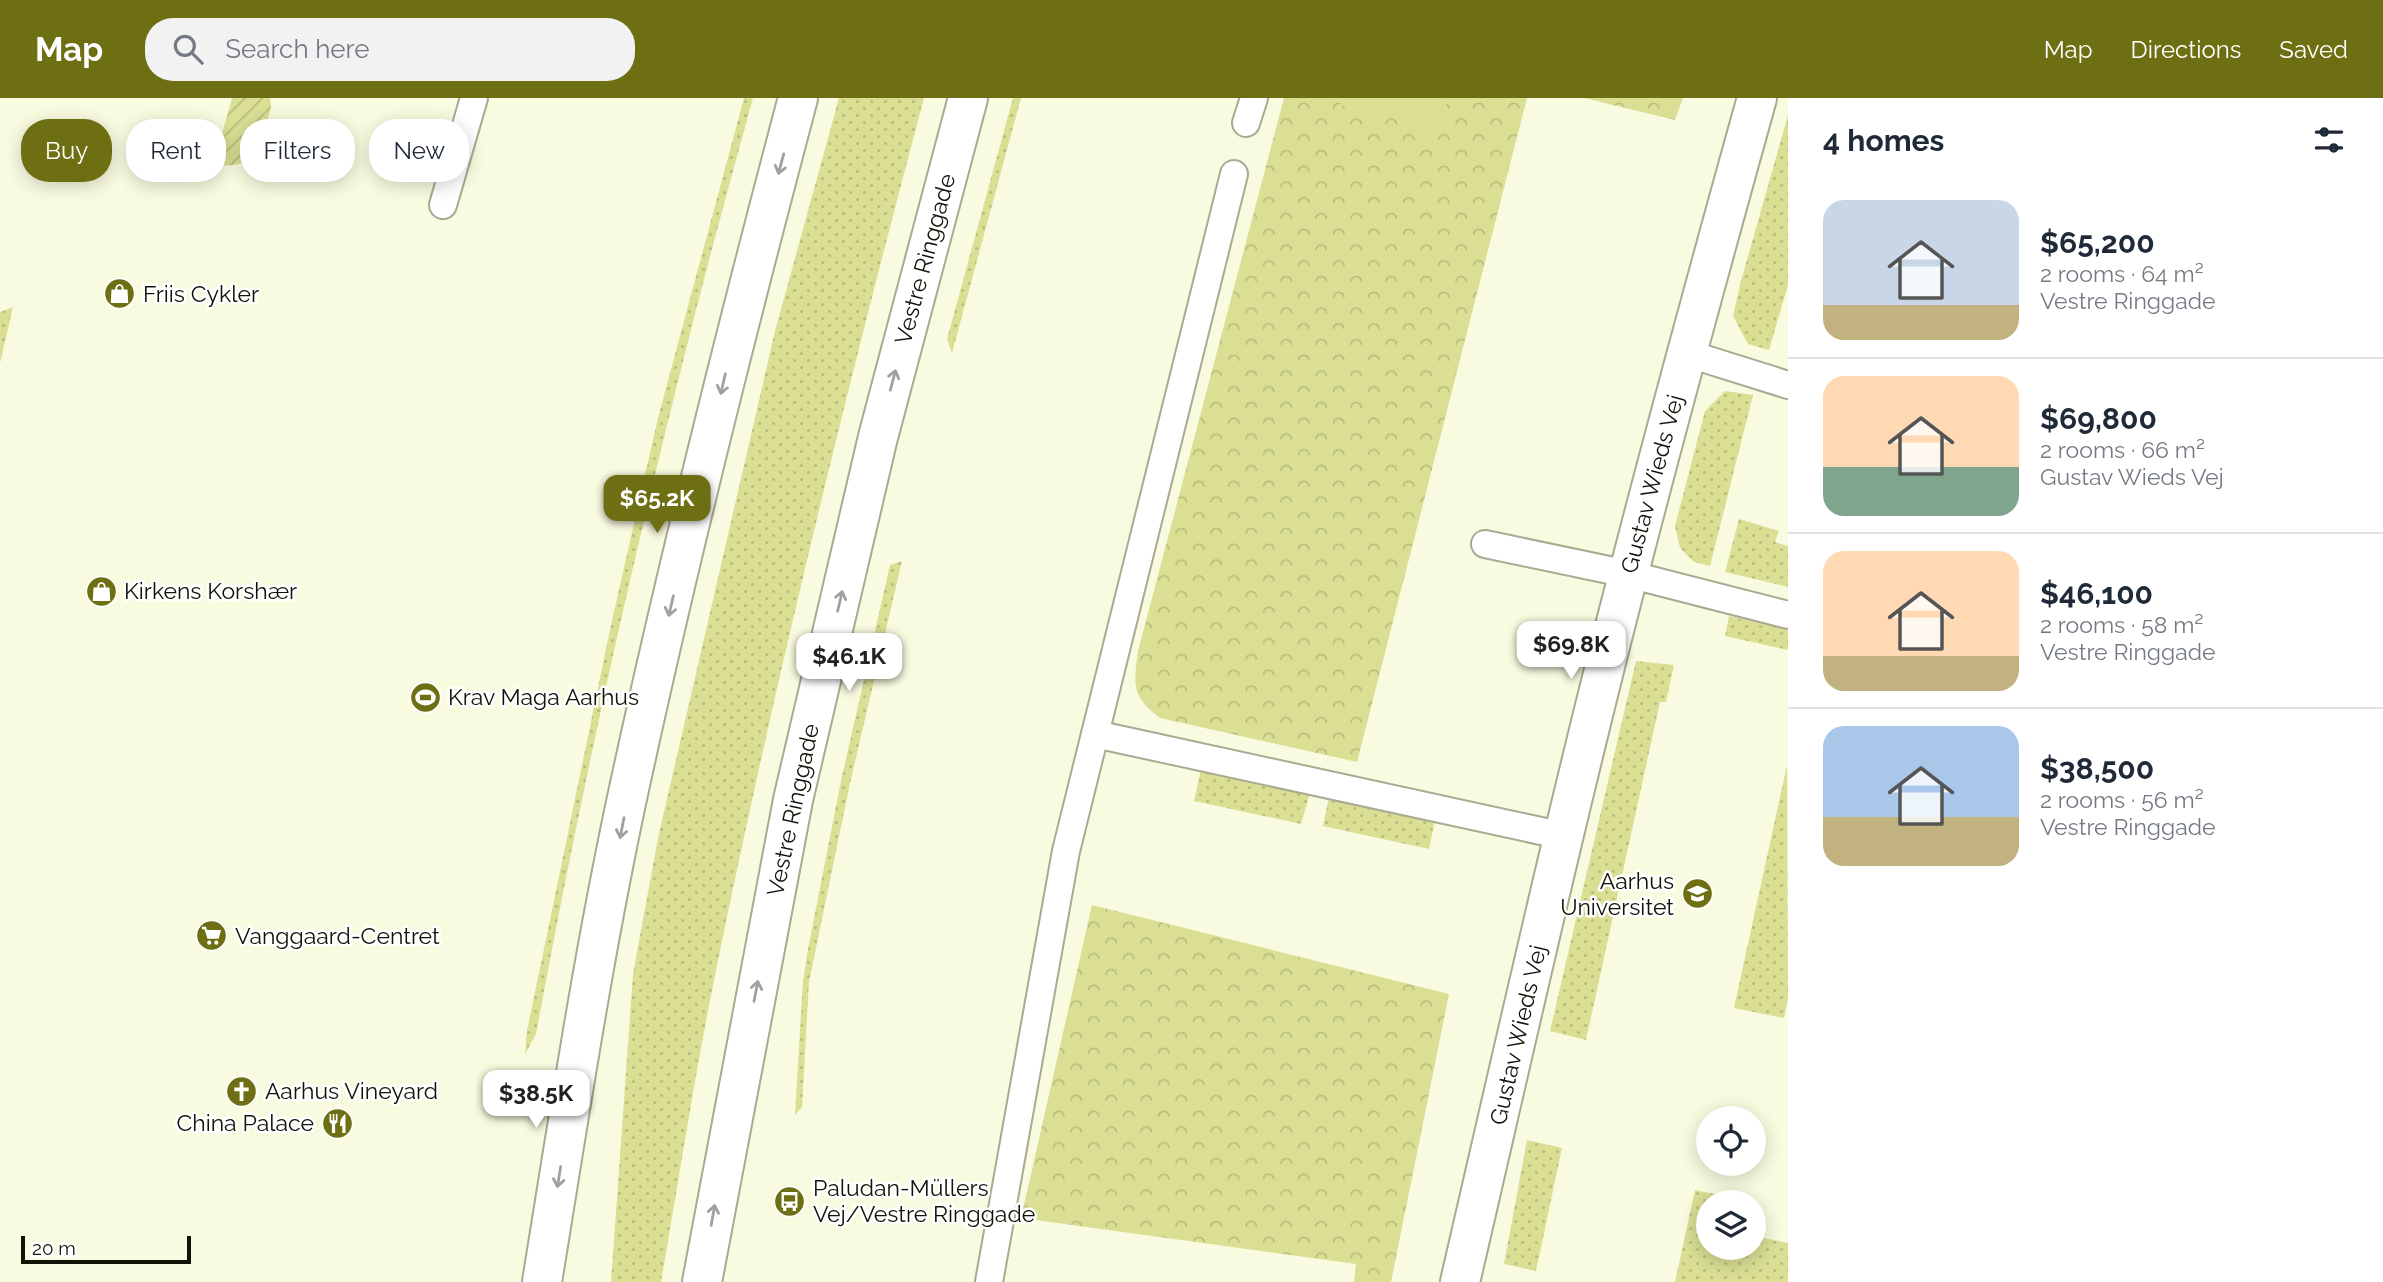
<!DOCTYPE html>
<html lang="en">
<head>
<meta charset="utf-8">
<style>
  :root { --surface:#fff; --page:#f2f2f3; --text:#1f2937; --muted:#747a83; --line:#e0e1e3; --accent:#6d6f12 }
  body { margin:0; font-family:Raleway,sans-serif; background:var(--page); color:var(--text); height:100vh; display:flex; flex-direction:column; font-size:26px; white-space:nowrap }
  * { box-sizing:border-box; margin:0 }
  p { font-size:23px; color:var(--muted) }
  .icon { flex:none; width:38px; height:38px; fill:none; stroke:currentColor; stroke-width:2; stroke-linecap:round; stroke-linejoin:round }
  .map { position:relative; flex:1; overflow:hidden }
  .sheet { display:flex; flex-direction:column; background:var(--surface); width:595px }
  .sheet>* { flex:none }
  .guide { position:absolute; left:21px; top:21px; width:665px; height:63px; display:flex; gap:14px }
  .controls { position:absolute; left:1696px; top:1008px; display:grid; gap:14px }
  .controls a { display:grid; place-items:center; width:70px; height:70px; border-radius:50%; background:var(--surface); box-shadow:0 4px 18px #0003; font-size:35px }
  .scale { position:absolute; left:21px; bottom:18px; width:170px; box-sizing:border-box; padding-left:7px; border:4px solid #111208; border-top:0; font-size:19px; line-height:24px; white-space:nowrap; color:#111208; -webkit-text-stroke:5px #fff; paint-order:stroke }
  .price { position:absolute; translate:-50% -60px; padding:0 16px; border-radius:14px; background:#fff; color:#222; font-size:23px; line-height:46px; filter:drop-shadow(0 2px 4px #0008) }
  .price::after { content:''; position:absolute; left:50%; top:42px; width:21px; height:16px; margin-left:-10px; background:inherit; clip-path:polygon(0 0,100% 0,50% 100%) }
  .price.selected { background:var(--accent); color:#fff }
  ul { padding:0; list-style:none }
  li { display:flex; align-items:center; gap:21px; height:175px; padding:0 35px }
  li+li { border-top:2px solid var(--line) }
  li span { display:grid; place-items:center; flex:none; width:196px; height:140px; border-radius:21px; color:#555 }
  li>.icon { margin-inline-start:auto }
  span .icon { width:84px; height:84px; fill:#fffc; stroke-width:1 }
  li b { font-size:30px }
  h2 { display:flex; justify-content:space-between; align-items:center; height:84px; padding:0 35px; font-size:30px }
  .chip { padding:0 24px; border-radius:28px; background:var(--surface); box-shadow:0 4px 18px #0003; font-size:24px; line-height:63px }
  .chip.selected { background:var(--accent); color:#fff }
  header { display:flex; align-items:center; gap:42px; box-sizing:border-box; height:98px; padding:0 35px; background:var(--accent); color:#fff }
  header strong { font-size:33px }
  nav { display:flex; gap:38px; margin-inline-start:auto; font-size:24px }
  .search { width:490px; height:63px; background:var(--page); display:flex; align-items:center; gap:18px; box-sizing:border-box; padding:0 24px; border-radius:28px; color:var(--muted); font-size:26px }
  main { display:flex; flex:1; min-height:0 }
  .map>svg:first-child { display:block }
  .grass { fill:url(#grass-dots) }
  .forest { fill:url(#forest-crowns) }
  .garden { fill:url(#garden-furrows) }
  .pitch { fill:#dadf94 }
  .lines { fill:none; stroke-linecap:round; stroke-linejoin:round }
  .lane-casing { stroke:#a8aa91; stroke-width:30 }
  .street-casing { stroke:#a8aa91; stroke-width:42 }
  .secondary-casing { stroke:#a8aa91; stroke-width:42 }
  .lane { stroke:#fff; stroke-width:26 }
  .street { stroke:#fff; stroke-width:38 }
  .secondary { stroke:#fff; stroke-width:38 }
  .oneway { stroke:#a0a09c }
  .labels { text-anchor:middle; stroke-width:5; stroke-linejoin:round; paint-order:stroke }
  .street-label { font-size:23px; fill:#111208; stroke:#fff }
  .poi-label { font-size:23px; fill:#111208; stroke:#fff; text-anchor:start }
</style>
</head>
<body>
<header>
<strong>Map</strong>
<div class="search"><svg class="icon" aria-label="search" viewBox="0 0 24 24"><circle cx="10" cy="10" r="6"/><path d="M15 15l6 6"/></svg>Search here</div>
<nav><a>Map</a><a>Directions</a><a>Saved</a></nav>
</header>
<main>
<div class="map">
<svg width="1788" height="1184" viewBox="0 0 1788 1184">
  <defs>
    <pattern id="grass-dots" width="8" height="8" patternUnits="userSpaceOnUse" patternTransform="scale(1.75)"><rect width="8" height="8" fill="#dadf94"/><path d="M2 2h.1M6 6h.1" fill="none" stroke="#babe7e" stroke-width="1.8" stroke-linecap="round"/></pattern>
    <pattern id="forest-crowns" width="20" height="18" patternUnits="userSpaceOnUse" patternTransform="scale(1.75)"><rect width="20" height="18" fill="#dadf94"/><path d="M2 6a3 3 0 1 1 6 0M12 15a3 3 0 1 1 6 0" fill="none" stroke="#babe7e"/></pattern>
    <pattern id="garden-furrows" width="10" height="10" patternUnits="userSpaceOnUse" patternTransform="scale(1.75)"><rect width="10" height="10" fill="#dadf94"/><path d="M-1 1l2-2M0 10L10 0M9 11l2-2" fill="none" stroke="#babe7e"/></pattern>
  </defs>
  <rect width="100%" height="100%" fill="#f9fbe0"/>
  <g class="grass">
    <path d="M744,0H753C667,308 594,621 536,936L525,956L527,933L611,527L658,320Z"/>
    <path d="M839,0H924C847,289 776,579 716,872C695,975 679,1080 661,1184H611L633,876L658,740L775,233Z"/>
    <path d="M1013,0H1021L952,255L947,241Z"/>
    <path d="M1788,17V187L1769,252L1748,246L1733,218L1741,183Z"/>
    <path d="M13,209L0,265V214Z"/>
    <path d="M1725,293L1753,297L1710,468L1694,464L1680,450L1675,428L1705,313Z"/>
    <path d="M1739,421L1779,433L1775,444L1788,448V489L1725,474Z"/>
    <path d="M902,463L850,685L809,884L802,1009L795,1017L803,883L808,851L841,683L890,467Z"/>
    <path d="M1729,518L1788,532V552L1725,538Z"/>
    <path d="M1636,563L1674,567L1666,604H1660L1586,942L1550,933Z"/>
    <path d="M1787,667L1788,901L1784,920L1734,910Z"/>
    <path d="M1201,671L1310,695L1301,726L1194,703Z"/>
    <path d="M1329,699L1435,722L1429,751L1323,728Z"/>
    <path d="M1527,1042L1562,1050L1536,1173L1504,1166Z"/>
    <path d="M1695,1092L1742,1102V1104H1708V1150H1754V1138L1788,1145V1184H1675Z"/>
  </g>
  <g class="forest">
    <path d="M1284,0H1527L1357,664L1160,620C1130,598 1134,585 1138,553Z"/>
    <path d="M1584,0H1683L1675,22Z"/>
    <path d="M1092,807L1449,896L1391,1184H1354L1356,1166L1021,1120Z"/>
  </g>
  <path class="garden" d="M232,0H270L271,9L258,61L234,67L213,68Z"/>
  <path class="pitch" d="M1342,0H1448L1440,31L1340,7Z"/>
  <g class="lines">
    <defs>
      <g id="lane">
        <path d="M1246,25L1254,0"/>
        <path d="M443,107L474,0"/>
        <path d="M1686,255L1788,287"/>
        <path d="M1485,446L1628,476L1788,517"/>
        <path d="M1095,636L1564,738"/>
        <path d="M989,1184L1066,753L1234,76"/>
      </g>
      <path id="street" d="M1460,1184C1515,947 1568,709 1629,474C1670,315 1713,158 1757,0"/>
      <g id="secondary">
        <path d="M542,1184C570,1012 596,839 634,668C683,444 739,222 798,0"/>
        <path d="M702,1184L793,702L878,339L968,0"/>
      </g>
    </defs>
    <use href="#lane" class="lane-casing"/>
    <use href="#street" class="street-casing"/>
    <use href="#secondary" class="secondary-casing"/>
    <use href="#lane" class="lane"/>
    <use href="#street" class="street"/>
    <use href="#secondary" class="secondary"/>
  </g>
  <defs><path id="oneway-shaft" d="M-6 0H5M1.5-3L5.5 0L1.5 3" fill="none" stroke-width="1.6" stroke-linecap="round" stroke-linejoin="round" transform="scale(1.75)"/></defs>
  <g class="oneway">
    <use href="#oneway-shaft" transform="translate(781 66) rotate(105)"/>
    <use href="#oneway-shaft" transform="translate(893 282) rotate(-75)"/>
    <use href="#oneway-shaft" transform="translate(723 286) rotate(103)"/>
    <use href="#oneway-shaft" transform="translate(840 503) rotate(-77)"/>
    <use href="#oneway-shaft" transform="translate(671 508) rotate(103)"/>
    <use href="#oneway-shaft" transform="translate(622 730) rotate(101)"/>
    <use href="#oneway-shaft" transform="translate(756 893) rotate(-79)"/>
    <use href="#oneway-shaft" transform="translate(559 1079) rotate(99)"/>
    <use href="#oneway-shaft" transform="translate(713 1117) rotate(-80)"/>
  </g>
  <defs>
    <symbol id="shop-disc" viewBox="-11 -11 22 22"><circle r="9.5" fill="#6d6f12" stroke="#fff"/><path d="M-5-2.5h2.3a2.7 3.5 0 0 1 5.4 0H5L5.5 6h-11ZM-1.5-2.5h3a1.5 2.3 0 0 0-3 0Z" fill="#fff"/></symbol>
    <symbol id="stadium-disc" viewBox="-11 -11 22 22"><circle r="9.5" fill="#6d6f12" stroke="#fff"/><path d="M0-5a6.5 5 0 1 0 0 10a6.5 5 0 1 0 0-10ZM-3.5-1.8h7v3.6h-7Z" fill="#fff"/></symbol>
    <symbol id="university-disc" viewBox="-11 -11 22 22"><circle r="9.5" fill="#6d6f12" stroke="#fff"/><path d="M0-5L7-2L0 1L-7-2ZM-4 1L0 2.5L4 1V4Q0 6-4 4Z" fill="#fff"/></symbol>
    <symbol id="supermarket-disc" viewBox="-11 -11 22 22"><circle r="9.5" fill="#6d6f12" stroke="#fff"/><path d="M-6-5.5h2.5l.6 2H6L4.5 2H-2.5L-4.4-4H-6ZM-1.5 3.2a1.3 1.3 0 1 0 .1 0ZM3 3.2a1.3 1.3 0 1 0 .1 0Z" fill="#fff"/></symbol>
    <symbol id="church-disc" viewBox="-11 -11 22 22"><circle r="9.5" fill="#6d6f12" stroke="#fff"/><path d="M-1.2-6h2.4v3.5h3.3v2.4h-3.3V6h-2.4V-.1h-3.3v-2.4h3.3Z" fill="#fff"/></symbol>
    <symbol id="restaurant-disc" viewBox="-11 -11 22 22"><circle r="9.5" fill="#6d6f12" stroke="#fff"/><path d="M-5-6h1v4h1v-4h1v4h1v-4h1v5L-1.5 .5V6h-2V.5L-5-1ZM5-6V6H3V1.5H1.5Q1.5-4 5-6Z" fill="#fff"/></symbol>
    <symbol id="bus-disc" viewBox="-11 -11 22 22"><circle r="9.5" fill="#6d6f12" stroke="#fff"/><path d="M-5-6H5V4H4V6H2V4H-2V6H-4V4H-5ZM-3.5-4V0h7V-4ZM-3.5 1.2v1.5H-2V1.2ZM2 1.2v1.5H3.5V1.2Z" fill="#fff"/></symbol>
  </defs>
  <g fill-rule="evenodd">
    <use href="#shop-disc" x="102" y="178" width="35" height="35"/>
    <use href="#shop-disc" x="84" y="476" width="35" height="35"/>
    <use href="#stadium-disc" x="408" y="582" width="35" height="35"/>
    <use href="#university-disc" x="1680" y="778" width="35" height="35"/>
    <use href="#supermarket-disc" x="194" y="820" width="35" height="35"/>
    <use href="#church-disc" x="224" y="976" width="35" height="35"/>
    <use href="#restaurant-disc" x="320" y="1008" width="35" height="35"/>
    <use href="#bus-disc" x="772" y="1086" width="35" height="35"/>
  </g>
  <g class="labels">
    <g class="street-label">
      <text transform="translate(925 161) rotate(-75)" y="8">Vestre Ringgade</text>
      <text transform="translate(1652 386) rotate(-75)" y="8">Gustav Wieds Vej</text>
      <text transform="translate(793 712) rotate(-78)" y="8">Vestre Ringgade</text>
      <text transform="translate(1518 937) rotate(-77)" y="8">Gustav Wieds Vej</text>
    </g>
    <g class="poi-label">
      <text x="143" y="204">Friis Cykler</text>
      <text x="124" y="501">Kirkens Korshær</text>
      <text x="448" y="607">Krav Maga Aarhus</text>
      <text x="1674" y="791" text-anchor="end">Aarhus<tspan x="1674" dy="26">Universitet</tspan></text>
      <text x="235" y="846">Vanggaard-Centret</text>
      <text x="265" y="1001">Aarhus Vineyard</text>
      <text x="314" y="1033" text-anchor="end">China Palace</text>
      <text x="813" y="1098">Paludan-Müllers<tspan x="813" dy="26">Vej/Vestre Ringgade</tspan></text>
    </g>
  </g>
</svg>
<div class="controls">
<a><svg class="icon" aria-label="locate" viewBox="0 0 24 24"><circle cx="12" cy="12" r="6"/><path d="M12 2v4M12 18v4M2 12h4M18 12h4"/></svg></a>
<a><svg class="icon" aria-label="layers" viewBox="0 0 24 24"><path d="M12 4l9 5-9 5-9-5zM3 14l9 5 9-5"/></svg></a>
</div>
<div class="scale">20 m</div>
<b class="price selected" style="left:657px;top:437px">$65.2K</b>
<b class="price" style="left:1571px;top:583px">$69.8K</b>
<b class="price" style="left:849px;top:595px">$46.1K</b>
<b class="price" style="left:536px;top:1032px">$38.5K</b>
<div class="guide">
<a class="chip selected">Buy</a>
<a class="chip">Rent</a>
<a class="chip">Filters</a>
<a class="chip">New</a>
</div>
</div>
<section class="sheet">
<h2>4 homes<svg class="icon" aria-label="filters" viewBox="0 0 24 24"><path d="M4 7h16M4 17h16"/><circle cx="9" cy="7" r="2"/><circle cx="15" cy="17" r="2"/></svg></h2>
<ul>
<li><span style="background:linear-gradient(#c9d6e8 75%,#c2b280 0)"><svg class="icon" aria-label="home" viewBox="0 0 24 24"><path d="M3 11l9-7 9 7M6 9v11h12V9"/></svg></span><div><b>$65,200</b><p>2 rooms · 64 m²</p><p>Vestre Ringgade</p></div></li>
<li><span style="background:linear-gradient(#ffd9b3 65%,#7fa58c 0)"><svg class="icon" aria-label="home" viewBox="0 0 24 24"><path d="M3 11l9-7 9 7M6 9v11h12V9"/></svg></span><div><b>$69,800</b><p>2 rooms · 66 m²</p><p>Gustav Wieds Vej</p></div></li>
<li><span style="background:linear-gradient(#ffd9b3 75%,#c2b280 0)"><svg class="icon" aria-label="home" viewBox="0 0 24 24"><path d="M3 11l9-7 9 7M6 9v11h12V9"/></svg></span><div><b>$46,100</b><p>2 rooms · 58 m²</p><p>Vestre Ringgade</p></div></li>
<li><span style="background:linear-gradient(#a9c7e8 65%,#c2b280 0)"><svg class="icon" aria-label="home" viewBox="0 0 24 24"><path d="M3 11l9-7 9 7M6 9v11h12V9"/></svg></span><div><b>$38,500</b><p>2 rooms · 56 m²</p><p>Vestre Ringgade</p></div></li>
</ul>
</section>
</main>
</body>
</html>
